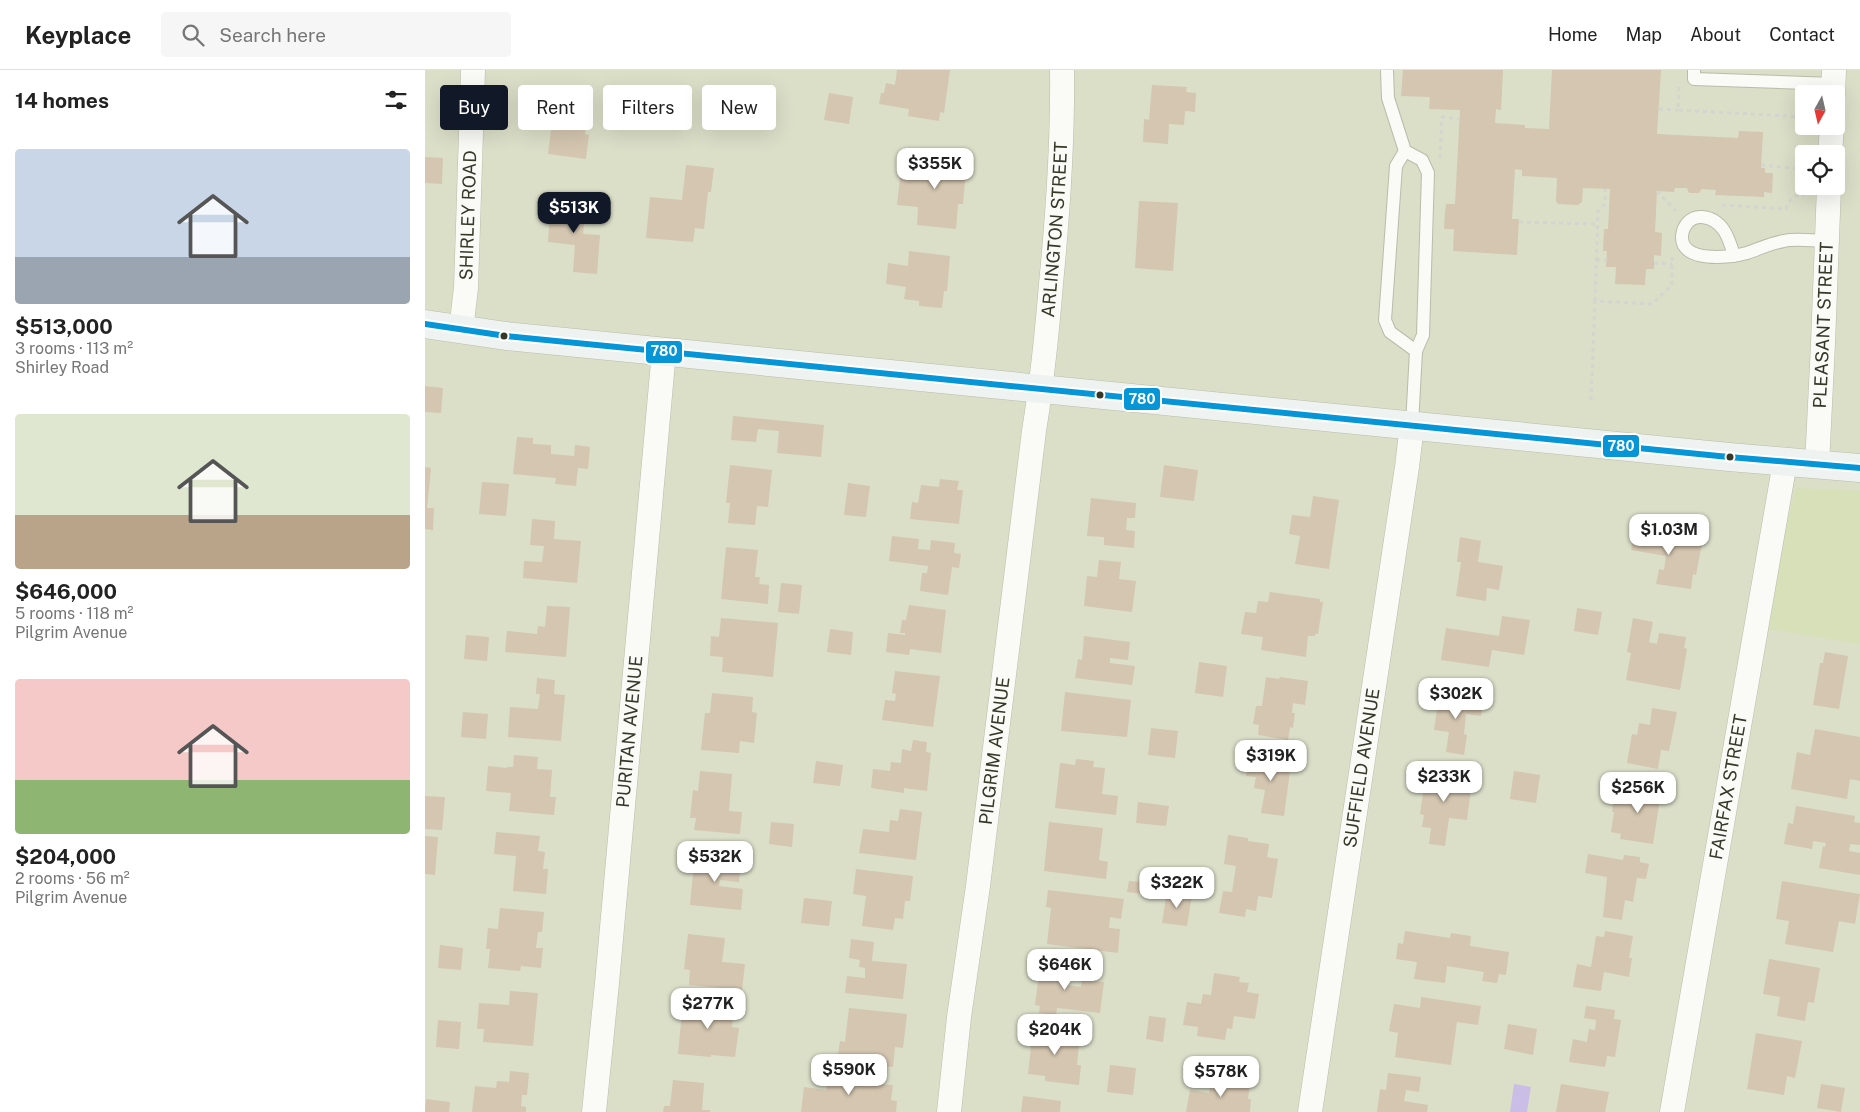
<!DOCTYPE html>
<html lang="en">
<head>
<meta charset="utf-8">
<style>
  :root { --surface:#fff; --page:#f6f6f6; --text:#222; --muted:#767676; --line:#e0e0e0; --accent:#111827 }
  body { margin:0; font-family:"Public Sans",sans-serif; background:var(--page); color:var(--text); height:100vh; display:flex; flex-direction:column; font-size:19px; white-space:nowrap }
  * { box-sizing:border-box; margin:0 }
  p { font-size:16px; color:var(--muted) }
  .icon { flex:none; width:28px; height:28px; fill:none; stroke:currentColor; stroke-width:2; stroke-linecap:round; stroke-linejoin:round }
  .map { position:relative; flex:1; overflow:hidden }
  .side { display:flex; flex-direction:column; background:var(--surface); width:425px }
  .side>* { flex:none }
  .top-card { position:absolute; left:15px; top:15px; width:475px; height:45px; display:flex; gap:10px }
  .needle { width:32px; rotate:188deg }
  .buttons { position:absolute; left:1370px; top:15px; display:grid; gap:10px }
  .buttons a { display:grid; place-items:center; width:50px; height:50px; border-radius:5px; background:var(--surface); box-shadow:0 5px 20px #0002; font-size:25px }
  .price { position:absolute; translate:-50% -42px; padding:0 11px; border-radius:10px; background:#fff; color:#222; font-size:16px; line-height:32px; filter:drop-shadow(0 1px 2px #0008) }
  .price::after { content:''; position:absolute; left:50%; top:30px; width:15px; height:11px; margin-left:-8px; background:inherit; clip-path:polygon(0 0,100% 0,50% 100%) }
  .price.current { background:var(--accent); color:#fff }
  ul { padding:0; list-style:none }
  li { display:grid; align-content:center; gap:10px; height:265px; padding:0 15px }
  li span { display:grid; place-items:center; height:155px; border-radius:5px; color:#555 }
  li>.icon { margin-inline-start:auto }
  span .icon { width:90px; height:90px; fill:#fffc; stroke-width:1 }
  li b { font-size:21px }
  h2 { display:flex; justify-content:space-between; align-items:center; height:60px; padding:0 15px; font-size:21px }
  .pill { padding:0 18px; border-radius:5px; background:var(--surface); box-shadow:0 5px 20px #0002; font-size:18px; line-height:45px }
  .pill.current { background:var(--accent); color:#fff }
  header { display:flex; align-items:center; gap:30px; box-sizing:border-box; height:70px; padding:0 25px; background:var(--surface); border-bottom:1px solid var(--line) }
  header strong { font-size:24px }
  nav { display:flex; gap:28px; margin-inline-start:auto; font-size:18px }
  .search { width:350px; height:45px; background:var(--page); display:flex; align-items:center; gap:12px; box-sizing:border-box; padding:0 18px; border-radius:5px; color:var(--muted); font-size:19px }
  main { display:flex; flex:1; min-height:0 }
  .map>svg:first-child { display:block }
  .built { fill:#d8e0b9 }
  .water { fill:#cabee7 }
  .building { fill:#d4c6b0 }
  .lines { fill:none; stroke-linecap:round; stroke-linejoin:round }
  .service-casing { stroke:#b9bca9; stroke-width:14 }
  .minor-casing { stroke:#b9bca9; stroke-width:25 }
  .secondary-casing { stroke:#b9bca9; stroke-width:29 }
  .path { stroke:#d3d5ce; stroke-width:3; stroke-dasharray:4 4; stroke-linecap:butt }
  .service { stroke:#fafaf7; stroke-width:12 }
  .minor { stroke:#fafaf7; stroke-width:24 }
  .secondary { stroke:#eef2f0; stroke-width:28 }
  .bus-1-casing { stroke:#fff; stroke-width:10 }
  .bus-1 { stroke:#0696d7; stroke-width:6 }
  .bus-dot { fill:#363928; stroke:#fff; stroke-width:2 }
  .labels { text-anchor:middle; stroke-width:5; stroke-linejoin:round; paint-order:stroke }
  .street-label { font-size:18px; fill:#363928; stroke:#fff }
  .line-badge { stroke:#fff; stroke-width:2 }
  .badge-label { font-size:14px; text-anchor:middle; font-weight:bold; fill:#fff }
</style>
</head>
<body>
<header>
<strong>Keyplace</strong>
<div class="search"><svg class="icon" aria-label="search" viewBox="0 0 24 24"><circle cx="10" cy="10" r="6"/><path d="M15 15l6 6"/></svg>Search here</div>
<nav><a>Home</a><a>Map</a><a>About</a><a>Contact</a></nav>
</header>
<main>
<section class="side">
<h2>14 homes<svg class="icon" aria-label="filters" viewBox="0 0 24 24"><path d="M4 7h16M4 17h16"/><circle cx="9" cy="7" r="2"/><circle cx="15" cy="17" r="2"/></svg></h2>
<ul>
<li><span style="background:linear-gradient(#c9d6e8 70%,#9aa5b1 0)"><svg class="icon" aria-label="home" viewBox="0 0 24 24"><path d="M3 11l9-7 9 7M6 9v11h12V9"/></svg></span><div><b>$513,000</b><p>3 rooms · 113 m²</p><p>Shirley Road</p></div></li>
<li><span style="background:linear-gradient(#dfe7d0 65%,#b9a48a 0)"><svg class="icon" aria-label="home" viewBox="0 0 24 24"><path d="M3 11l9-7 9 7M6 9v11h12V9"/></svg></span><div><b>$646,000</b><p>5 rooms · 118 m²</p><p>Pilgrim Avenue</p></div></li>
<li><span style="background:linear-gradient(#f6c9c9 65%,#8fb573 0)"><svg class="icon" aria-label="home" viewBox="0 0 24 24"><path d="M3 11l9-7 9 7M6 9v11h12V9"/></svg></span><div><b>$204,000</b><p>2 rooms · 56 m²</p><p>Pilgrim Avenue</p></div></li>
</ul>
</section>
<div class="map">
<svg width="1435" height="1042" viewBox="0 0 1435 1042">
  <rect width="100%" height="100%" fill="#dbdfc8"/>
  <path class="built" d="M1371,418L1435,421V574L1342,559L1363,448Z"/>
  <path class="water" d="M1089,1014L1106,1017L1102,1042H1085Z"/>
  <g class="building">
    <path d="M472,0H525L519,43L515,42L514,51L483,46L484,39L454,34L456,23H459L461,13L470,15Z"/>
    <path d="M978,0H1078L1076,40L1071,39L1070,53L1100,55V58L1124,59L1127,0H1236L1232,64L1313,68L1314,61L1338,62L1336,98H1340V103H1348L1347,123L1339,122V127L1290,125L1291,120L1277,119L1274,123H1264L1262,118H1250L1249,122L1232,121L1230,162L1237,163L1236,186L1229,185V199H1221L1220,215L1190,214L1191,197H1181L1182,181H1178L1179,159H1183L1185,119L1158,118L1157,132L1153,135L1133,134L1131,131L1132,108L1097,106V100L1090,99L1087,149H1094L1092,185L1028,181L1029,159H1019L1020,143L1021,134H1030L1035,40L1004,39L1005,27L976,26Z"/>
    <path d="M727,15L762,17L761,22L771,23L770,42L760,41L759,55L744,54L743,74L718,72L719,49L724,50Z"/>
    <path d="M404,23L428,27L424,54L399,50Z"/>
    <path d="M130,28L165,32L160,64L164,65L161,89L123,84Z"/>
    <path d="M498,85L542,89L538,134H533L531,159L492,155L493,137L472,135L476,98L497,100Z"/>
    <path d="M0,87L18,88L17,114L0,113Z"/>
    <path d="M261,95L289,98L286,122H283L279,159L270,158L268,172L221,168L225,127L257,130Z"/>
    <path d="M131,126L159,129L157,144H160L158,164L175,165L172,204L148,202L150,175L123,172L125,141H130Z"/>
    <path d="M714,131L753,133L748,201L710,198Z"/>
    <path d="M484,181L525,186L522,221H519L517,238L494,236V231L479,229L481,217L461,214L463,193L483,196Z"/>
    <path d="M0,316L18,318L16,343L0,342Z"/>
    <path d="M308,346L399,355L396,387L352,383L354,361L333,359L331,372L306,370Z"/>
    <path d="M92,367L108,368V374L126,375V384L149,386L150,375L165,377L163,399L153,398L151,416L130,414L131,408L88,404Z"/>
    <path d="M305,395L347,400L343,437L332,436L330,455L303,453L305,433H301Z"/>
    <path d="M739,395L773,400L769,431L735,427Z"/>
    <path d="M0,397L6,398L2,438H9L8,460L0,459Z"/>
    <path d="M515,409L534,411L532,420H538L534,454L485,449L487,432L493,433L496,415L514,417Z"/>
    <path d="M57,412L84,414L81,446L54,444Z"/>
    <path d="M423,413L445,416L441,447L419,445Z"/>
    <path d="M888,426L914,430L904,499L870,494L875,466L864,464L867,445L885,447Z"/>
    <path d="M666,428L711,433L710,448H702L701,460L710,461L709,478L679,475V467L662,466Z"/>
    <path d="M107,449L130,451L129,469L156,471L152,513L98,508L99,491L117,492L119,476L105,475Z"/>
    <path d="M1210,455L1234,459L1233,467L1277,474L1271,505L1268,504L1266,519L1231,514L1234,499L1239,500L1241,486L1206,480Z"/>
    <path d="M467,466L494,469L493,479L505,480L506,470L530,473L529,483L536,484L534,498L527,497L523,525L495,521L497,503H502L503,496L464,491Z"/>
    <path d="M1035,467L1056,471L1053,492L1078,496L1074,520L1062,518L1061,531L1031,526L1036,492H1032Z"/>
    <path d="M301,477L333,480L330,507H335L334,514L344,515L343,534L296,529Z"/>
    <path d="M674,490L696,492L694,509L711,511L707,542L659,536L662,506L672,507Z"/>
    <path d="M356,513L377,515L374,544L353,542Z"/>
    <path d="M845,522L895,529V532H898L893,564H890V566H883L881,587L836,580L838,567L816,564L820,542L831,543L833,531L843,532Z"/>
    <path d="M484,535L521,540L516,583L485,579L484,585L461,582L463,563L480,565V563H475L477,550H481Z"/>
    <path d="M122,536L145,537L141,587L80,582L82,561L112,564L113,556L120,557Z"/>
    <path d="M1152,538L1177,542L1173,565L1149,561Z"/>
    <path d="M1077,546L1105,550L1099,585L1067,580L1064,597L1016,590L1021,558L1074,566Z"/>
    <path d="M296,548L353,553L348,607L297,602L298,587L285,586L286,566L294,567Z"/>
    <path d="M1208,548L1228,552L1224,572L1232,574L1234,563L1261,567L1259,578L1262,579L1255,620L1201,610L1206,583L1202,582Z"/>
    <path d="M405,559L428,562L426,585L402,582Z"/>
    <path d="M41,565L64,567L62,591L39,589Z"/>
    <path d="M659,566L705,572L703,590L685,588V593L710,596L707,615L650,608L653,589L657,590Z"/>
    <path d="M1400,582L1423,586L1414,639L1388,635L1395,593H1398Z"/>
    <path d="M774,592L802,596L798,627L770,623Z"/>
    <path d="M470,601L515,606L508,657L457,650L460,630L470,631L471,624L467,623Z"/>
    <path d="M841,607L854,609L855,607L883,611L880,635L868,633L867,643H870L868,658L865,657L863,670L833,665L834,655L828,654L831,636H837Z"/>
    <path d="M112,608L130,610L129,624L140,625L136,671L83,667L85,637L113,639L115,624H111Z"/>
    <path d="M640,622L706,630L702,667L636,661Z"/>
    <path d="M287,623L328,627L327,642L332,643L329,673L315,671L314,683L276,680L280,643H285Z"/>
    <path d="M1019,625L1059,630L1056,646L1041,644L1039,664L1042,665L1039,685L1021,682L1024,662L1009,660L1013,633L1017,634Z"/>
    <path d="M1227,638L1252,642L1244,681L1236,680L1233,699L1202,693L1207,664L1212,665L1214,653L1225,655Z"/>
    <path d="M38,642L63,644L61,669L36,667Z"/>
    <path d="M726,658L753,661L750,688L723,685Z"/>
    <path d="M1390,659L1435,667V711L1425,709L1422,729L1366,719L1372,682L1385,685Z"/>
    <path d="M488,670L502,672L501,682L506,683L502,721L479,718V723L446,718L448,699L465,701L466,692L476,693L477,679L486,681Z"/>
    <path d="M834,682L862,686L860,700L865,701L859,746L836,743L840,720L829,718L831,707L821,706L823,692L833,693Z"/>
    <path d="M89,685L113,687L112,699L127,700L125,727H131L129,745L84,741L86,723L61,721L63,696L82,698V697H88Z"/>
    <path d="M651,689L669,691L668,697L680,698L677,724L693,726L691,745L630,738L635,693L650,695Z"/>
    <path d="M391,691L418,695L415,716L388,713Z"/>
    <path d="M1006,698L1031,702L1030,709L1047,711L1042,750L1024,748L1020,776L1004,774L1006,758L997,757L999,745L995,744L999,717H1003Z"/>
    <path d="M275,701L307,704L304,741L317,742L315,764L269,760L271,748H265L268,720L273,721Z"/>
    <path d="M1089,701L1115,705L1111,733L1085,729Z"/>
    <path d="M1210,712L1237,716L1228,774L1195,769L1196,764L1186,762L1189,742H1187L1189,728L1207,731Z"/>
    <path d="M0,726L20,727L17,760L0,759Z"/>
    <path d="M713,732L744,736L741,756L711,753Z"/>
    <path d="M1371,736L1430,746L1429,752L1435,753V775L1425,774L1424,781L1435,783V805L1394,798L1398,776L1400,777L1401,773L1388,771L1387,779L1359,774L1363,753L1368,754Z"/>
    <path d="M475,739L497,742L491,790L434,783L438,759L464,762L465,750L473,751Z"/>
    <path d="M346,752L369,754L367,777L344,774Z"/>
    <path d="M624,752L678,758L674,790L683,792L681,809L619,801Z"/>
    <path d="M71,762L115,766L113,781L120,782L118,799H123L121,824L88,821L91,786L69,784Z"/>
    <path d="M803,765L823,768V771L844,774L842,787L853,789L847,828L833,826L831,841L821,839L820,847L794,843L798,821L807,822L811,796L799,794Z"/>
    <path d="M0,766L13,767L10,805L0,804Z"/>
    <path d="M270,784L297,786V791L316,793L314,812L295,810L294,816L318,819L316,840L265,835Z"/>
    <path d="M1163,784L1198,790L1199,785L1215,787V792L1224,794L1221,809L1212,808L1208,832L1200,830L1197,850L1178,847L1182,807L1160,803Z"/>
    <path d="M431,799L488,806L485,831H480L478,849L470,848L468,860L437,856L441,826L428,824Z"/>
    <path d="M717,800L739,803L736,826L702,822L704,811L716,812Z"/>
    <path d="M1357,811L1435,824L1430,854L1414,851L1408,882L1360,874L1364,851L1351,849Z"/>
    <path d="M623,820L699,829L696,849L685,847L684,858L695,859L693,883L622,874L626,838L621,837Z"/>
    <path d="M742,821L767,825L762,856L737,853Z"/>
    <path d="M379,828L407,831L404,856L376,853Z"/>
    <path d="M75,838L119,842L117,862H113L111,878H118L116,898L96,896L95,901L63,898L65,879H61L63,858L73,859Z"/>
    <path d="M980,861L1025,868L1026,863L1046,866L1045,876L1084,882L1081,905L1074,904L1072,913L1057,911L1059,902L1022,896L1020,913L989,909L992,892L971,889L973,873L978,874Z"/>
    <path d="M1180,861L1208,866L1204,888H1207L1204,907L1179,902L1176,921L1148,917L1152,894L1166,897L1171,866L1179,867Z"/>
    <path d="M263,864L300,868L297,892L320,894L317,920L264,915L265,900L259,899Z"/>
    <path d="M426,869L449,872L447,891L482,894L478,929L420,923L422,906L440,908V898L434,897L435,890L424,888Z"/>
    <path d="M15,875L38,878L36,900L13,898Z"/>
    <path d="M616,889L644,892L642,915L656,917L657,910L679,912L675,943L632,938L631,945L614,943L615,936L610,935Z"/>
    <path d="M1344,889L1395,898L1389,933L1383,932L1380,951L1352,946L1355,927L1338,924Z"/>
    <path d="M789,903L815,907L814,912L824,913L822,922L834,924L830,949L809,946L807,959L802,958L800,970L772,966L773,957L758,955L762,932L776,934L778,924L786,925Z"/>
    <path d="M85,921L113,923L108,976L58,972L59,959H52L54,933L84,935Z"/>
    <path d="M996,927L1056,936L1053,955L1032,952L1026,995L970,987L973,963L964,961L969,934L995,938Z"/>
    <path d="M258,931L309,936L307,957L314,958L310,987L286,985V987L253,984Z"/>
    <path d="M1161,936L1190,940L1189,949L1196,950L1190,987L1182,986L1180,997L1144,992L1148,969L1162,972L1164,959L1170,960L1171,950L1159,948Z"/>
    <path d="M424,938L482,944L478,978L470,977L468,997L439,994V987L413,985L415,971L420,972Z"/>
    <path d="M724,946L741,948L738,972L721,969Z"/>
    <path d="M13,950L36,952L34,979L11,977Z"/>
    <path d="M1083,954L1112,959L1108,985L1079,979Z"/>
    <path d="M608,958L655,964L652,995H656L654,1015L620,1011V1006L603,1004Z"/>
    <path d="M1331,963L1377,971L1370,1008L1362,1006L1359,1025L1322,1019Z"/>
    <path d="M685,995L711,998L708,1025L682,1022Z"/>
    <path d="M85,1001L104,1003L102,1025H97L96,1036L101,1037V1042H47L50,1016L71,1018L72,1011L84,1012Z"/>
    <path d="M404,1002L421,1004L420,1010L434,1011V1006L453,1008L452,1014L468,1015L466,1030L472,1031L471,1042H376L379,1017L401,1020Z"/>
    <path d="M963,1003L996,1007L994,1022L981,1020L979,1031L1003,1035L1002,1042H952L955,1019L961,1020Z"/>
    <path d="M786,1008L825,1014L823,1029H826L825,1042H761L765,1020L784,1023Z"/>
    <path d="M248,1010L279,1013L277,1040H285V1042H238L239,1036H245Z"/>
    <path d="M1136,1014L1184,1022L1180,1042H1131Z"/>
    <path d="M1396,1014L1420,1018L1416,1042L1392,1038Z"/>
    <path d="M598,1026L636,1031L635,1042H596Z"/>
    <path d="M1,1029L25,1032L24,1042H0Z"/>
  </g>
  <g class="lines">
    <defs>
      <g id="service">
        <path d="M962,0L963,28L980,81L997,90L1003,103L998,265L991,281L987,355"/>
        <path d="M1269,0V9L1409,14"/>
        <path d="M980,81L971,96L960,250L965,262L991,281"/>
        <path d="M1309,186C1304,168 1298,149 1277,147C1266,146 1258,155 1257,166C1255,193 1305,188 1322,183C1334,179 1346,173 1359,171C1372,168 1387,171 1401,171"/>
      </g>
      <g id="minor">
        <path d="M1408,24L1409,0"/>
        <path d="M1405,84L1407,56"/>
        <path id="s1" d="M36,260L41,218L48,0"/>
        <path id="s2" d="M1392,395L1398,274L1404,116"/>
        <path id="s3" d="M169,1042L182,913L239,281"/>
        <path id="s4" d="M524,1042L534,947L553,816L609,361C617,312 622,263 626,214C633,142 638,72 637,0"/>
        <path id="s5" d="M885,1042L982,397L987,355"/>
        <path id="s6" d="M1247,1042L1360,392"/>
      </g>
      <path id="secondary" d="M0,254L81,266L1304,387L1435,398"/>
    </defs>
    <use href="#service" class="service-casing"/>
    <use href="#minor" class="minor-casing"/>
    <use href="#secondary" class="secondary-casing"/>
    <g class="path">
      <path d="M1254,17L1253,40L1379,47"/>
      <path d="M1234,39L1253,40"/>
      <path d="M1015,88L1017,47L1035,49"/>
      <path d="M1336,95L1379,99"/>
      <path d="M1232,121L1251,141"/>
      <path d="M1297,135L1361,139L1363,133L1370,126L1379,127"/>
      <path d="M1094,152L1173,154"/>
      <path d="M1171,190H1182"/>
      <path d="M1229,193L1247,194"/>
      <path d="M1170,231L1173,141L1180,134V119"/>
      <path d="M1166,330L1170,231L1227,234L1247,215V187"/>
    </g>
    <use href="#service" class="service"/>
    <use href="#minor" class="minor"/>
    <use href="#secondary" class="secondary"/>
    <defs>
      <path id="bus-1" d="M0,254L81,266L1304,387L1435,398"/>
    </defs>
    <use href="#bus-1" class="bus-1-casing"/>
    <use href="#bus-1" class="bus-1"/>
  </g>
  <g class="bus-dot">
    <circle cx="79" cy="266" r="4.5"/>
    <circle cx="675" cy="325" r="4.5"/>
    <circle cx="1305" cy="387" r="4.5"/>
  </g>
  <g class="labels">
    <g class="street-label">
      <text dy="6" stroke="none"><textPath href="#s1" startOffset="115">SHIRLEY ROAD</textPath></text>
      <text dy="6" stroke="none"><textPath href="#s4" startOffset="889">ARLINGTON STREET</textPath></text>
      <text dy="6" stroke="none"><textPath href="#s2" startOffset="140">PLEASANT STREET</textPath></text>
      <text dy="6" stroke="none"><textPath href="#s3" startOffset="382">PURITAN AVENUE</textPath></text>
      <text dy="6" stroke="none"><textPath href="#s4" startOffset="364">PILGRIM AVENUE</textPath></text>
      <text dy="6" stroke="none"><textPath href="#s5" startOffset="348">SUFFIELD AVENUE</textPath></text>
      <text dy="6" stroke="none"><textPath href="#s6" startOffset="330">FAIRFAX STREET</textPath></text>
    </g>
  </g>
  <g class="line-badge">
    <rect x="220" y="270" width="38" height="24" rx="5" fill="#0696d7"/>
    <rect x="698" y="317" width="38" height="24" rx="5" fill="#0696d7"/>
    <rect x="1177" y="364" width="38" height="24" rx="5" fill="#0696d7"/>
  </g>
  <g class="badge-label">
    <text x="239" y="286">780</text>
    <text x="717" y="334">780</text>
    <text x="1196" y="381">780</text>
  </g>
</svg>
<div class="buttons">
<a><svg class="needle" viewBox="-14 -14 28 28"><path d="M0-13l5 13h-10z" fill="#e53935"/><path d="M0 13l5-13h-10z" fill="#767676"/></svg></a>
<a><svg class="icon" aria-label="locate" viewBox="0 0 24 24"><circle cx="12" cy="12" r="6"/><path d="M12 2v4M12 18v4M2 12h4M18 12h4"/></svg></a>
</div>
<b class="price" style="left:510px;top:120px">$355K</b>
<b class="price current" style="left:149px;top:164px">$513K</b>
<b class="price" style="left:1244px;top:486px">$1.03M</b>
<b class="price" style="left:1031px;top:650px">$302K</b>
<b class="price" style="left:846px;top:712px">$319K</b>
<b class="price" style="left:1019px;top:733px">$233K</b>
<b class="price" style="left:1213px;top:744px">$256K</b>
<b class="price" style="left:290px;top:813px">$532K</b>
<b class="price" style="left:752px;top:839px">$322K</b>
<b class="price" style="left:640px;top:921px">$646K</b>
<b class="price" style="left:283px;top:960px">$277K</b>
<b class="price" style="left:630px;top:986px">$204K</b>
<b class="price" style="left:424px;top:1026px">$590K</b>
<b class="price" style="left:796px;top:1028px">$578K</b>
<div class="top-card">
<a class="pill current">Buy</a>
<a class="pill">Rent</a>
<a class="pill">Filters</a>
<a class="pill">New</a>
</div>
</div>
</main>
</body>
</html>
